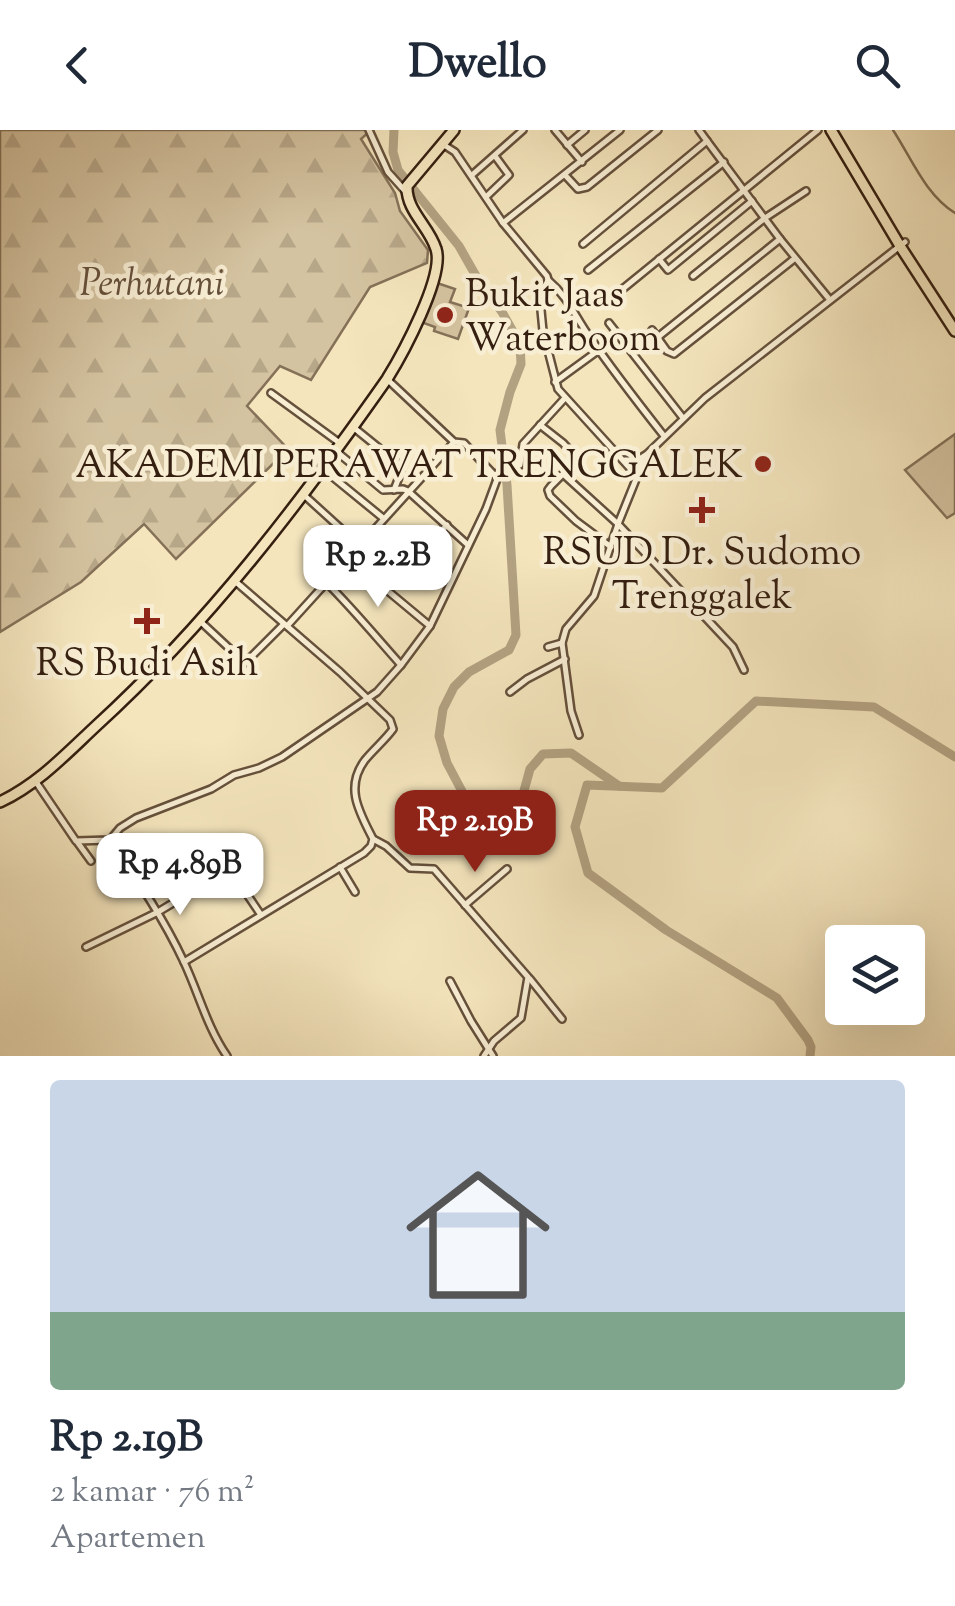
<!DOCTYPE html>
<html lang="id">
<head>
<meta charset="utf-8">
<style>
  :root { --surface:#fff; --page:#f2f2f3; --text:#1f2937; --muted:#747a83; --line:#e0e1e3; --accent:#8f2418 }
  body { margin:0; font-family:"Sorts Mill Goudy",serif; background:var(--page); color:var(--text); height:100vh; display:flex; flex-direction:column; font-size:38px; white-space:nowrap }
  * { box-sizing:border-box; margin:0 }
  p { font-size:32px; color:var(--muted) }
  .icon { flex:none; width:55px; height:55px; fill:none; stroke:currentColor; stroke-width:2; stroke-linecap:round; stroke-linejoin:round }
  .map { position:relative; height:926px; overflow:hidden }
  .details { display:flex; flex-direction:column; background:var(--surface); flex:1 }
  .details>* { flex:none }
  .fabs { position:absolute; left:825px; top:795px; display:grid; gap:20px }
  .fabs a { display:grid; place-items:center; width:100px; height:100px; border-radius:10px; background:var(--surface); box-shadow:0 10px 40px #0002; font-size:50px }
  .price { position:absolute; translate:-50% -85px; padding:0 22px; border-radius:20px; background:#fff; color:#222; font-size:32px; line-height:65px; filter:drop-shadow(0 2px 5px #0008) }
  .price::after { content:''; position:absolute; left:50%; top:60px; width:30px; height:22px; margin-left:-15px; background:inherit; clip-path:polygon(0 0,100% 0,50% 100%) }
  .price.current { background:var(--accent); color:#fff }
  ul { padding:0; list-style:none }
  li { display:grid; align-content:center; gap:20px; height:530px; padding:0 50px }
  li+li { border-top:2px solid var(--line) }
  li span { display:grid; place-items:center; height:310px; border-radius:10px; color:#555 }
  li>.icon { margin-inline-start:auto }
  span .icon { width:180px; height:180px; fill:#fffc; stroke-width:1 }
  li b { font-size:42px }
  header { display:flex; justify-content:space-between; align-items:center; height:130px; padding:0 50px; background:var(--surface); font-size:45px; font-weight:700 }
  .map>svg:first-child { display:block }
  .forest { fill:url(#forest-firs); stroke:#847158; stroke-width:2.5 }
  .park { fill:#d4c3a0; stroke:#847158; stroke-width:2.5 }
  .lines { fill:none; stroke-linecap:round; stroke-linejoin:round }
  .stream { stroke:#816e54; stroke-width:2.5 }
  .river { stroke:#b3a282; stroke-width:9 }
  .minor-casing { stroke:#65503b; stroke-width:10 }
  .highway-casing { stroke:#351f10; stroke-width:14 }
  .minor { stroke:#f8eed4; stroke-width:5 }
  .highway { stroke:#f4e5bd; stroke-width:9 }
  .poi-dot { fill:#8f2418; stroke:#f8eed4; stroke-width:4 }
  .labels { text-anchor:middle; stroke-width:9; stroke-linejoin:round; paint-order:stroke }
  .park-label { font-size:38px; font-style:italic; fill:#65503b; stroke:#f8eed4 }
  .poi-label { font-size:38px; fill:#351f10; stroke:#f8eed4 }
</style>
</head>
<body>
<header><svg class="icon" aria-label="back" viewBox="0 0 24 24"><path d="M15 5l-7 7 7 7"/></svg>Dwello<svg class="icon" aria-label="search" viewBox="0 0 24 24"><circle cx="10" cy="10" r="6"/><path d="M15 15l6 6"/></svg></header>
<div class="map">
<svg width="955" height="926" viewBox="0 0 955 926">
  <defs>
    <pattern id="forest-firs" width="22" height="20" patternUnits="userSpaceOnUse" patternTransform="scale(2.5)"><rect width="22" height="20" fill="#d4c3a0"/><path d="M5 1l3.5 6h-7zM16 11l3.5 6h-7z" fill="#b7a789"/></pattern>
  </defs>
  <rect width="100%" height="100%" fill="#f4e5bd"/>
  <filter id="stains"><feTurbulence type="fractalNoise" baseFrequency=".002" numOctaves="4"/><feColorMatrix values="0 0 0 0 .2 0 0 0 0 .09 0 0 0 0 .02 0 0 0 .5 -.17"/></filter>
  <radialGradient id="worn" r=".72"><stop offset=".6" stop-color="#630" stop-opacity="0"/><stop offset="1" stop-color="#630" stop-opacity=".3"/></radialGradient>
  <path class="forest" d="M0,0H371L361,9L395,63L400,81L428,120L427,133L370,157L311,250L280,236L247,276L288,319L176,429L144,394L81,452L0,502Z"/>
  <g class="park">
    <path d="M434,152L455,159L450,172L469,178L458,209L434,201L435,197L421,192Z"/>
    <path d="M955,304V383L947,388L905,340Z"/>
  </g>
  <g class="lines">
    <path class="stream" d="M893,0C912,29 925,64 955,83"/>
    <g class="river">
      <path d="M394,0L393,22L398,40L459,116L476,146L502,182L520,214L521,234L510,262L500,300L507,355L516,505L509,520L469,542L454,557L443,579L439,606L447,633L464,665L478,685L491,694L510,690L519,679L530,639L543,624L571,623L619,656"/>
      <path d="M810,926L811,917L808,910L777,868L666,800L588,743L575,697L587,655L662,658L756,571L874,577L955,627"/>
    </g>
    <defs>
      <g id="minor">
        <path d="M369,0L388,42L406,62"/>
        <path d="M555,0L582,32"/>
        <path d="M699,0L707,11"/>
        <path d="M444,15L455,22L503,93L547,146L548,150L540,170L543,201L558,259L637,346"/>
        <path d="M567,15L585,0"/>
        <path d="M472,45L523,0"/>
        <path d="M565,45L578,59L587,57L658,0"/>
        <path d="M486,67L509,45L495,26"/>
        <path d="M503,93L620,0"/>
        <path d="M583,114L707,11L780,109L830,170"/>
        <path d="M659,129L668,140L752,71"/>
        <path d="M588,140L724,32"/>
        <path d="M693,146L765,88L806,61"/>
        <path d="M548,150C569,168 574,185 589,206C613,241 638,273 664,306"/>
        <path d="M603,175L818,0"/>
        <path d="M609,193L683,288"/>
        <path d="M652,200L667,221L674,224L794,129"/>
        <path d="M658,207L780,109"/>
        <path d="M387,249L454,312L464,313L497,348"/>
        <path d="M555,252L599,220"/>
        <path d="M271,263L341,314"/>
        <path d="M540,295L563,313L576,327L573,334L551,356L548,360L550,366L576,391L611,417"/>
        <path d="M353,297L400,335L401,342L394,360"/>
        <path d="M337,322L383,360L403,359L408,361L468,415"/>
        <path d="M625,330H638L647,324L705,268L905,112"/>
        <path d="M323,339L383,388"/>
        <path d="M563,344L618,394L733,517L744,540"/>
        <path d="M304,365L359,415"/>
        <path d="M347,427L430,496"/>
        <path d="M326,452C353,479 376,507 401,535"/>
        <path d="M388,459L447,395"/>
        <path d="M201,492L245,533L284,494"/>
        <path d="M287,496L454,312"/>
        <path d="M548,517L562,513"/>
        <path d="M510,562L527,549L565,529"/>
        <path d="M579,605L571,581L562,513L566,499L594,466L618,394L645,327"/>
        <path d="M36,652L76,711L110,710L120,698L136,688L211,659L234,645L259,638L282,627L377,562L401,535L430,496L486,379L500,341L503,338L520,335L523,314L565,268"/>
        <path d="M373,709L386,716L410,738L434,739L528,847L521,888L494,911L484,926"/>
        <path d="M110,710C137,749 164,789 184,832C199,864 207,897 227,926"/>
        <path d="M78,713L91,731"/>
        <path d="M340,737L355,762"/>
        <path d="M465,775L507,739"/>
        <path d="M86,817L158,782L226,741L234,745L261,785"/>
        <path d="M184,832L364,723L371,716L373,709C360,683 344,658 365,630C374,619 385,610 393,599L390,590L340,542L236,452"/>
        <path d="M530,849L562,889"/>
        <path d="M450,851L471,891L493,926"/>
      </g>
      <g id="highway">
        <path d="M831,0L900,116L955,201"/>
        <path d="M0,672C38,654 65,625 96,596C208,494 300,373 387,249C402,225 445,146 436,119C429,96 406,81 407,56L454,0"/>
      </g>
    </defs>
    <use href="#minor" class="minor-casing"/>
    <use href="#highway" class="highway-casing"/>
    <use href="#minor" class="minor"/>
    <use href="#highway" class="highway"/>
  </g>
  <g class="poi-dot">
    <circle cx="445" cy="185" r="10"/>
    <circle cx="763" cy="334" r="10"/>
    <path d="M697 365h10v10h10v10h-10v10h-10v-10h-10v-10h10z"/>
    <path d="M142 476h10v10h10v10h-10v10h-10v-10h-10v-10h10z"/>
  </g>
  <g class="labels">
    <g class="park-label">
      <text x="152" y="165">Perhutani</text>
    </g>
    <g class="poi-label">
      <text x="465" y="176" text-anchor="start">Bukit Jaas<tspan x="465" dy="44">Waterboom</tspan></text>
      <text x="743" y="347" text-anchor="end">AKADEMI PERAWAT TRENGGALEK</text>
      <text x="702" y="434">RSUD Dr. Sudomo<tspan x="702" dy="44">Trenggalek</tspan></text>
      <text x="147" y="545">RS Budi Asih</text>
    </g>
  </g>
  <rect width="100%" height="100%" filter="url(#stains)"/>
  <rect width="100%" height="100%" fill="url(#worn)"/>
</svg>
<div class="fabs">
<a><svg class="icon" aria-label="layers" viewBox="0 0 24 24"><path d="M12 4l9 5-9 5-9-5zM3 14l9 5 9-5"/></svg></a>
</div>
<b class="price" style="left:378px;top:480px">Rp 2.2B</b>
<b class="price current" style="left:475px;top:745px">Rp 2.19B</b>
<b class="price" style="left:180px;top:788px">Rp 4.89B</b>
</div>
<section class="details">
<ul>
<li><span style="background:linear-gradient(#c9d6e8 75%,#7fa58c 0)"><svg class="icon" aria-label="home" viewBox="0 0 24 24"><path d="M3 11l9-7 9 7M6 9v11h12V9"/></svg></span><div><b>Rp 2.19B</b><p>2 kamar · 76 m²</p><p>Apartemen</p></div></li>
</ul>
</section>
</body>
</html>
